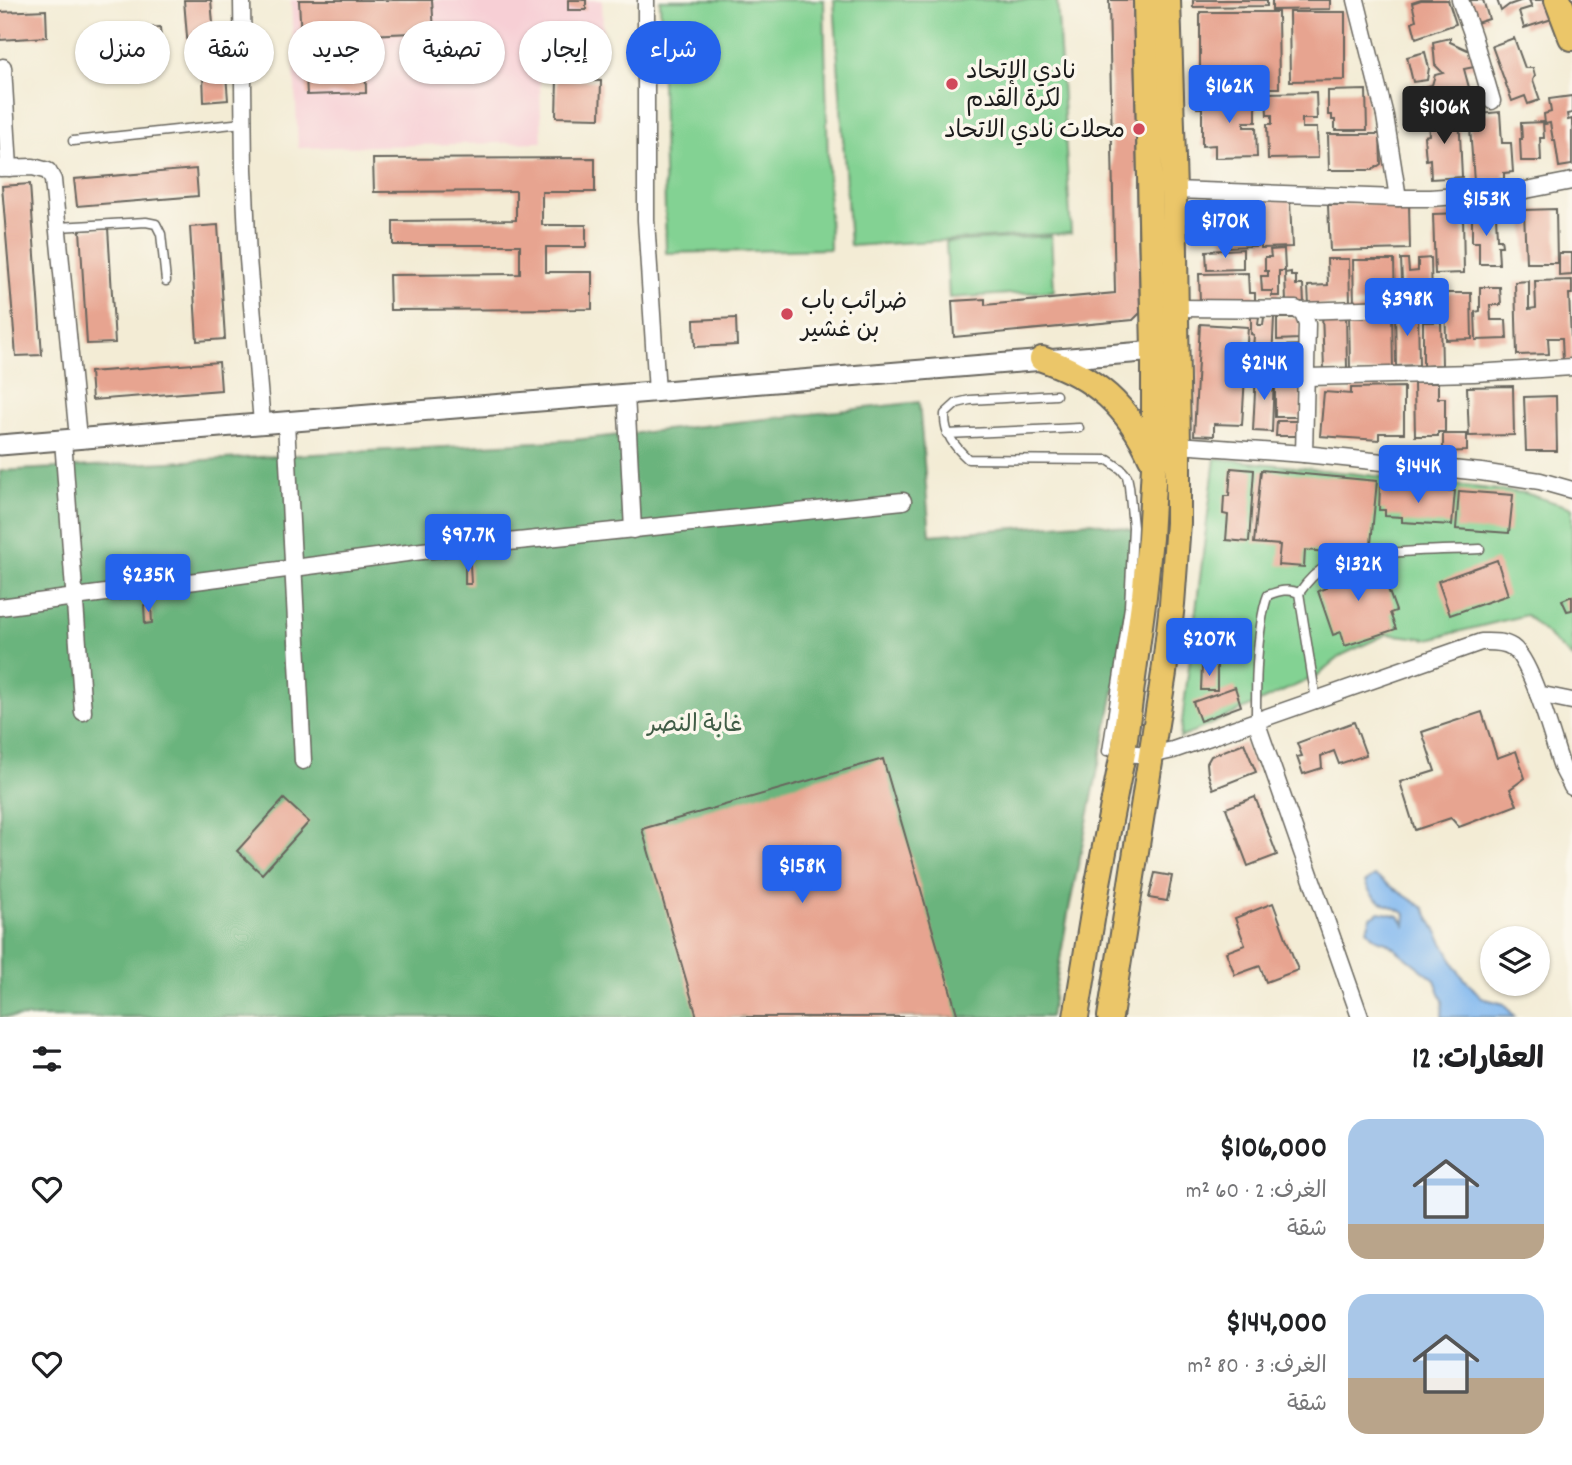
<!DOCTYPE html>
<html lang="ar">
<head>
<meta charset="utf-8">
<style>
  :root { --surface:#fff; --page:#f6f6f6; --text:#202124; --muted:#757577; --accent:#2563eb }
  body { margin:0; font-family:Dekko,"Playpen Sans Arabic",sans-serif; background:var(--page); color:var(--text); direction:rtl; height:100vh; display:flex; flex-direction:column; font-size:26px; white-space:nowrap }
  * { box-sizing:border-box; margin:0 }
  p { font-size:23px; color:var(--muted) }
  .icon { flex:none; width:38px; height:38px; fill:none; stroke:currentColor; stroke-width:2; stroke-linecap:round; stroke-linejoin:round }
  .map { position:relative; height:1017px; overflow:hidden; direction:ltr }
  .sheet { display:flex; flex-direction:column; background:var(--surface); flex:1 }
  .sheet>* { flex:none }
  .banner { position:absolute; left:21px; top:21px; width:700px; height:63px; direction:rtl; display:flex; gap:14px }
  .fabs { position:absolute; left:1480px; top:926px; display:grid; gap:14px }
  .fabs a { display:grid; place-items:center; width:70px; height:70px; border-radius:50%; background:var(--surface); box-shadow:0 2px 5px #0004; font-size:35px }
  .price { position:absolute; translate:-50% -60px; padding:0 16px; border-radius:7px; background:var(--accent); color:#fff; font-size:23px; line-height:46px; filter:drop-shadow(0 2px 4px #0008) }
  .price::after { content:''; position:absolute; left:50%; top:42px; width:21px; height:16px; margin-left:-10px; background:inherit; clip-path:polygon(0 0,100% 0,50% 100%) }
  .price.on { background:#222; color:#fff }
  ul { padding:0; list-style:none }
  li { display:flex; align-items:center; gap:21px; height:175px; padding:0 28px }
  li span { display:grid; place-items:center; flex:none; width:196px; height:140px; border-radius:21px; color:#555 }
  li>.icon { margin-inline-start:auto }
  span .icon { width:84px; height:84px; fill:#fffc; stroke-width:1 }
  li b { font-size:30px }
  h2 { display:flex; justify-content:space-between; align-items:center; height:84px; padding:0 28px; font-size:30px }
  .chip { padding:0 24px; border-radius:32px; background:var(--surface); box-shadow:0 2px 5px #0004; font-size:24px; line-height:63px }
  .chip.on { background:var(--accent); color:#fff }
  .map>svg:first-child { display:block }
  .built { fill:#f7cfd5 }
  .green { fill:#83d293; stroke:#507758; stroke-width:2 }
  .forest { fill:#6ab47d; stroke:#43684c; stroke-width:2 }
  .water { fill:#80b7ef; stroke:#4e6a86; stroke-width:2 }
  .building { fill:#e7a490 }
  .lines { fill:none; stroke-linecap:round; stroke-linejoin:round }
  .service-casing { stroke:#67655d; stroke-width:11 }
  .minor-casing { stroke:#67655d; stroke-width:19 }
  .tertiary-casing { stroke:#67655d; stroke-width:23 }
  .primary-casing { stroke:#67655d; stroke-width:28 }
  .trunk-casing { stroke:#67655d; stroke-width:30 }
  .service { stroke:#fff; stroke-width:8 }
  .minor { stroke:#fff; stroke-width:16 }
  .tertiary { stroke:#fff; stroke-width:19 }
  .primary { stroke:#ebc669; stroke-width:24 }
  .trunk { stroke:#ebc669; stroke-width:26 }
  .poi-dot { fill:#d1495b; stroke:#fbf7ec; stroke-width:2.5 }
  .labels { text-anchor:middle; stroke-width:7; stroke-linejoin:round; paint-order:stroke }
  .poi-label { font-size:24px; fill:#1c1c1c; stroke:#fbf7ec; text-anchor:start }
  .park-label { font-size:24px; fill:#405c46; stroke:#fbf7ec }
</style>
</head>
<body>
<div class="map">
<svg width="1572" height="1017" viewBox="0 0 1572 1017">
  <rect width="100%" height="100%" fill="#fbf7ec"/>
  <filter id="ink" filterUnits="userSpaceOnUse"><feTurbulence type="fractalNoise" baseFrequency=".0143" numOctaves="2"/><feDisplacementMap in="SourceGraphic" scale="14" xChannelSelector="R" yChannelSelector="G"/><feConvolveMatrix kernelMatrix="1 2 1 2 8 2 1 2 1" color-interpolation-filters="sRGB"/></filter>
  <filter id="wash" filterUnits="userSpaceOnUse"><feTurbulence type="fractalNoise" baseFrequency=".00686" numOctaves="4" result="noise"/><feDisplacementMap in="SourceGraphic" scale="28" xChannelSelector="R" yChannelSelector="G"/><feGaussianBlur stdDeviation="1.57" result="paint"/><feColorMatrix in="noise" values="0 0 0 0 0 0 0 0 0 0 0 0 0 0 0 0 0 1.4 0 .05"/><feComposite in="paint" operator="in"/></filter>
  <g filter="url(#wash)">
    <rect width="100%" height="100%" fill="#f3ecd5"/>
    <path class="built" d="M291,0H602L604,55L539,58L542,142L298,148Z"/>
    <g class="green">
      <path d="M660,0H824L830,249L666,253Z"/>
      <path d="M834,0H1057L1071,233L850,246Z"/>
      <path d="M1051,236L1054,291L949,298L946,242Z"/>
      <path d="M1215,458L1525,493L1572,508V658L1526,615L1429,639L1387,634L1342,655L1317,676L1180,738Z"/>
    </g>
    <path class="forest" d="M919,402L930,535L1091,522L1133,530L1121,658L1068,914L1050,1017H0V471L574,440Z"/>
    <path class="water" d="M1375,876L1424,908L1460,974L1482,998L1504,1004L1515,1017H1442L1443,1001L1435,980L1386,942C1377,940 1372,937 1367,929L1371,917L1380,912L1399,916L1405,925L1406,914C1396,907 1383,905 1374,897C1370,893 1367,887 1365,882Z"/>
    <g id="blocks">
      <g class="building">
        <path d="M184,0H211L215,47L188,49Z"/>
        <path d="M299,0H432L434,32L301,38Z"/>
        <rect x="568" y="0" width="18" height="10"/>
        <path d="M1109,0H1133L1140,313L1133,320L954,337L952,301L985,299V305L1115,293Z"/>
        <path d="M1193,0H1267V6L1193,7Z"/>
        <path d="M1272,0H1330V9L1272,10Z"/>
        <path d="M1421,0H1448L1456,24L1416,38L1412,22L1416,20L1412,3Z"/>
        <path d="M1466,0H1483L1489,19L1473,24Z"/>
        <path d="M1497,0H1523L1509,5L1501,11Z"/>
        <path d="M1529,0H1549L1555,18L1524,28L1519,11L1532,7Z"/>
        <path d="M46,10L47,37L0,40V12Z"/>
        <path d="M1200,12H1278L1279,88H1200Z"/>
        <path d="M1289,12H1345V80L1290,81Z"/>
        <path d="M160,27L162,54L105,58L103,31Z"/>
        <path d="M1450,38V42L1483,57L1484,65L1464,69L1471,95L1447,101L1448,105L1413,113L1408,91L1432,85L1435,75L1443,73L1435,65L1433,42Z"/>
        <path d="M1514,38L1525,68H1533L1535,76L1533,80L1540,100L1528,104L1525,96L1512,101L1492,46Z"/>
        <path d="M365,40L366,93L307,95L305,56H313V42Z"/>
        <path d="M1425,52L1429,68L1427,80L1413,82L1407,57Z"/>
        <path d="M226,74L228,100L204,102L203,75Z"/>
        <path d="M557,79L601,81L600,118L556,117Z"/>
        <path d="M1366,90L1367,130H1335V120H1332V115H1328V91Z"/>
        <path d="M1316,92L1317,119H1302V128H1317L1318,158L1268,159L1267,124H1272V115H1267L1266,93Z"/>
        <path d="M1256,94V122H1244V127H1256L1257,157L1215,158V145L1202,146V108H1197V95H1219V104H1228L1227,95Z"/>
        <path d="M1572,96V113L1567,114L1568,120L1572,119V165L1559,167L1555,140H1553L1550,123L1545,124L1544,114L1551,112L1549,99Z"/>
        <path d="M1500,112L1502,143H1511L1513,172L1504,173V179L1474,181L1469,115Z"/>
        <path d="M1459,113L1462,177L1431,179L1430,159L1426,160L1424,136L1429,135L1428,114Z"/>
        <path d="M1543,122L1544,138H1540L1541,161H1521L1520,139H1522L1521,123Z"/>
        <path d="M1328,134H1380L1381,164L1372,170H1329Z"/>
        <path d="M595,158V192H542V225H586V247H546V272H592V309L390,310L389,275L520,274V245H393V221L516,220V191L374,192L373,159Z"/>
        <path d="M196,169L198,196L77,206L74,179Z"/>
        <path d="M30,184L42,355L16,356L2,186Z"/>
        <path d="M1256,199L1257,246L1223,247L1221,200Z"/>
        <path d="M1260,201H1290L1292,247L1261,248Z"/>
        <path d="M1409,203L1410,249L1330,251L1328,205Z"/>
        <path d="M1556,209L1557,263H1526L1524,210Z"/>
        <path d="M1463,213L1464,273L1435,274L1433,214Z"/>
        <path d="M1496,214L1497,239H1501L1502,246H1498L1499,264H1479V242H1472V215Z"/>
        <path d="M218,225L225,339L197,341L190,227Z"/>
        <path d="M108,228L115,343L87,344L80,230Z"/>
        <path d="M1243,249V269L1207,270L1206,251Z"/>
        <path d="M1284,249L1285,271H1279V296H1272V291H1262L1261,276H1268V271H1265V257H1271L1270,250Z"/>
        <path d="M1559,253H1572V275L1559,276Z"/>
        <path d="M1431,258L1432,302L1403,303L1401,259H1408L1409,272L1418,271V259Z"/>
        <path d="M1327,259H1349L1350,304L1309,305L1308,286L1328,285Z"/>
        <path d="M1353,260H1394L1395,303L1354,304Z"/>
        <path d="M1291,272V276H1296V285H1303L1304,302L1286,303L1285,273Z"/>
        <path d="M1248,273L1249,293H1255V301L1200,302L1199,274Z"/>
        <path d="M1572,280V294H1569L1572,361H1563L1562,338H1548L1549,354L1517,355L1515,282L1529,281V309L1536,308L1535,281Z"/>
        <path d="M1480,287H1500L1501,305H1490L1491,320H1506L1507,339L1476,340L1475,312L1480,311Z"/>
        <path d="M1445,293H1471L1472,339L1446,340Z"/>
        <path d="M1392,309L1393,371L1350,372L1349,310Z"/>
        <path d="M1395,310H1418L1419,365L1396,366Z"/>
        <path d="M1322,311H1346L1347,369L1324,370Z"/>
        <path d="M1251,316H1259L1258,325H1263L1264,317H1274L1272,361H1249L1250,349H1253L1254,335L1251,334Z"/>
        <path d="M736,318L737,345L695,347L694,320Z"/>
        <path d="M1277,318H1299V339L1277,340Z"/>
        <path d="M1423,322H1441L1442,365L1423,366Z"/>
        <path d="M1200,324L1248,327L1242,425L1214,424V436L1194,435Z"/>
        <path d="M1304,345V373H1276V346Z"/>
        <path d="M219,362L221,390L92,400L90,372Z"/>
        <path d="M1256,372L1274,373L1272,432L1253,431Z"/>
        <path d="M1414,383H1438V398H1445V432H1438V436H1415Z"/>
        <rect x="1275" y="385" width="26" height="32"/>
        <path d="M1513,386L1514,435L1469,436L1467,387Z"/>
        <path d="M1404,387V433H1379V440L1320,436L1324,392L1351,394V388Z"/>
        <path d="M1556,396L1557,451H1526L1524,397Z"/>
        <path d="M1277,421H1299V436H1276Z"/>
        <path d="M1443,434H1467V451L1443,452Z"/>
        <path d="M1231,468L1254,470L1249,542L1226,540L1228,515L1223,514L1224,496H1229Z"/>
        <path d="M1261,470L1377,481L1370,554L1338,551V553L1305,550L1304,567L1278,565L1280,545L1254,543Z"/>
        <path d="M1380,486L1455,491L1452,525L1402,522V517L1385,516V510H1379Z"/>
        <path d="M1459,491L1513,495L1509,533L1456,529Z"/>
        <path d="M1497,560L1508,595L1450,615L1438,581Z"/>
        <path d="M1361,563L1365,575L1387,568L1393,584L1387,586L1396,611L1390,613L1396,629L1345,646L1341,632L1333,635L1318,591L1326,588L1322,576Z"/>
        <path d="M465,564H470L471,584H465Z"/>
        <path d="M1572,596V610L1567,611L1562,600Z"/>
        <path d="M144,605H151L152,623L145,624Z"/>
        <path d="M1202,665H1217V690H1201Z"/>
        <path d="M1235,687L1241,706L1200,721L1193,702Z"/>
        <path d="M1482,712L1497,758L1516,751L1525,778L1510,789L1517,805L1459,827L1451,818L1415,830L1400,782L1435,771L1422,732Z"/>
        <path d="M1354,722L1366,755L1339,764L1334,751L1321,756L1322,768L1303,774L1297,757L1302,756L1297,743Z"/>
        <path d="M1244,743L1256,772L1213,789L1208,774L1207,763L1211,756Z"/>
        <path d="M883,759L958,1017H697L642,829Z"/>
        <path d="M1255,797L1277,855L1248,866L1226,808Z"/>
        <path d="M284,799L309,822L262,874L237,851Z"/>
        <path d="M1155,873L1172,876L1167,901L1149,898Z"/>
        <path d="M1273,903L1298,970L1266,982L1260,966L1235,975L1226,952L1245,945L1235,918Z"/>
      </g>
    </g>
  </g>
  <g filter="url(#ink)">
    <use href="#blocks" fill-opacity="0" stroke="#67655d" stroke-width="2"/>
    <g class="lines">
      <defs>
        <g id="service">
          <path d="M73,141L243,123"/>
          <path d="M58,227L146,222L156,224L161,234L166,281"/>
          <path d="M1056,395L970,400L957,403L945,414C944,434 954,446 968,459L1108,460L1121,469L1127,476L1129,486L1133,527L1129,607L1107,751"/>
          <path d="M947,434L1079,428"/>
          <path d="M1299,593C1306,583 1315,572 1326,567C1364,549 1437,551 1480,549"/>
          <path d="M1256,720C1256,690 1256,662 1260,632C1262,619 1263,607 1268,595C1279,591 1288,588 1299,593L1316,700"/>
        </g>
        <g id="minor">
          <path d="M242,0L244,169L248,259L262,423"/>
          <path d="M646,0V220L657,392"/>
          <path d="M1460,0L1473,36L1492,101"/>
          <path d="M3,67L9,168"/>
          <path d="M0,168L33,167L48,171L53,180L78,438"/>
          <path d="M1174,190L1398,198L1385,116L1356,0"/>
          <path d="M1398,198H1431L1521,191L1572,181"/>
          <path d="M1175,308L1296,309L1303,314L1307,324L1304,454"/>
          <path d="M1300,311L1392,308"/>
          <path d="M1307,377L1474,373L1572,367"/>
          <path d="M626,394L633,530"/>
          <path d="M286,422L303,761"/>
          <path d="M63,440L83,712"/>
          <path d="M1178,445L1304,454L1481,472L1540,481L1572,490"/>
          <path d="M0,607L422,551L903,501"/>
          <path d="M1538,694L1572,701"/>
          <path d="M1256,721L1360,1017"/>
          <path d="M1123,753L1151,755L1173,750L1481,642C1491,642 1503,641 1512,647C1532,660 1553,742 1562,767C1565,774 1569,780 1572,787"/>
        </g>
        <path id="tertiary" d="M0,445L1168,350"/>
        <g id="primary">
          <path d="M1042,359C1095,377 1128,406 1151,458"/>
          <path d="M1076,1017L1098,883L1123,753L1144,596L1150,538L1154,466V351L1146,0"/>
          <path d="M1110,1017L1164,673L1172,604L1178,523V445L1174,190L1168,0"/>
        </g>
        <path id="trunk" d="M1558,0L1572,37"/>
      </defs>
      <use href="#service" class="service-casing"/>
      <use href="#minor" class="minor-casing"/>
      <use href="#tertiary" class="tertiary-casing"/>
      <use href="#primary" class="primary-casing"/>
      <use href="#trunk" class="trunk-casing"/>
      <use href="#service" class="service"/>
      <use href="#minor" class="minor"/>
      <use href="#tertiary" class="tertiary"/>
      <use href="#primary" class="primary"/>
      <use href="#trunk" class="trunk"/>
    </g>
  </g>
  <g class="poi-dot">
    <circle cx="952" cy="84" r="7"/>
    <circle cx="1139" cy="129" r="7"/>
    <circle cx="787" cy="314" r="7"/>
  </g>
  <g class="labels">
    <g class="poi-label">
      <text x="966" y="78">نادي الإتحاد<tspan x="966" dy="28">لكرة القدم</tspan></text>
      <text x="1125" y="137" text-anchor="end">محلات نادي الاتحاد</text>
      <text x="801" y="308">ضرائب باب<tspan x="801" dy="28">بن غشير</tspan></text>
    </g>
    <g class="park-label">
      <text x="695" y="731">غابة النصر</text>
    </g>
  </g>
</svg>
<div class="fabs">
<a><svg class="icon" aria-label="layers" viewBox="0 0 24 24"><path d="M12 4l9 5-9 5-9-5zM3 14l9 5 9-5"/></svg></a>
</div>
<b class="price" style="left:1229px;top:125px">$162K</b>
<b class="price on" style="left:1444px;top:146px">$106K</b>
<b class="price" style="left:1486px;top:238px">$153K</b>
<b class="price" style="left:1225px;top:260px">$170K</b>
<b class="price" style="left:1407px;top:338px">$398K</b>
<b class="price" style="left:1264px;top:402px">$214K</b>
<b class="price" style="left:1418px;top:505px">$144K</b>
<b class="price" style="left:468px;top:574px">$97.7K</b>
<b class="price" style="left:1358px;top:603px">$132K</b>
<b class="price" style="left:148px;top:614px">$235K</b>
<b class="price" style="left:1209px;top:678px">$207K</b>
<b class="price" style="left:802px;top:905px">$158K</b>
<div class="banner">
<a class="chip on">شراء</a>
<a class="chip">إيجار</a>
<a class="chip">تصفية</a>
<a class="chip">جديد</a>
<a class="chip">شقة</a>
<a class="chip">منزل</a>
</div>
</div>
<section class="sheet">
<h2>العقارات: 12<svg class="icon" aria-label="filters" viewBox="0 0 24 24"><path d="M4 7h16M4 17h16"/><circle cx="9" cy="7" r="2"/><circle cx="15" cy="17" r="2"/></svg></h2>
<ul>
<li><span style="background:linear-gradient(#a9c7e8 75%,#b9a48a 0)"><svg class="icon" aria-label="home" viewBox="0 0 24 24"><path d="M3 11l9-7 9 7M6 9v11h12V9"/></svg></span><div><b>$106,000</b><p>الغرف: 2 · 60 m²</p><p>شقة</p></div><svg class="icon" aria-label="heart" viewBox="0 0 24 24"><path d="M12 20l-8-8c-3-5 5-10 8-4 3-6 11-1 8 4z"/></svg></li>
<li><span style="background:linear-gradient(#a9c7e8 60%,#b9a48a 0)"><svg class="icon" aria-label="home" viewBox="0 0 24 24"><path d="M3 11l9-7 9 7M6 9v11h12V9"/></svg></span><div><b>$144,000</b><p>الغرف: 3 · 80 m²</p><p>شقة</p></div><svg class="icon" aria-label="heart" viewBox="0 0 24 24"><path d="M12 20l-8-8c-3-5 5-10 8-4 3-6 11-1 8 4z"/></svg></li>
</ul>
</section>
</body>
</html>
